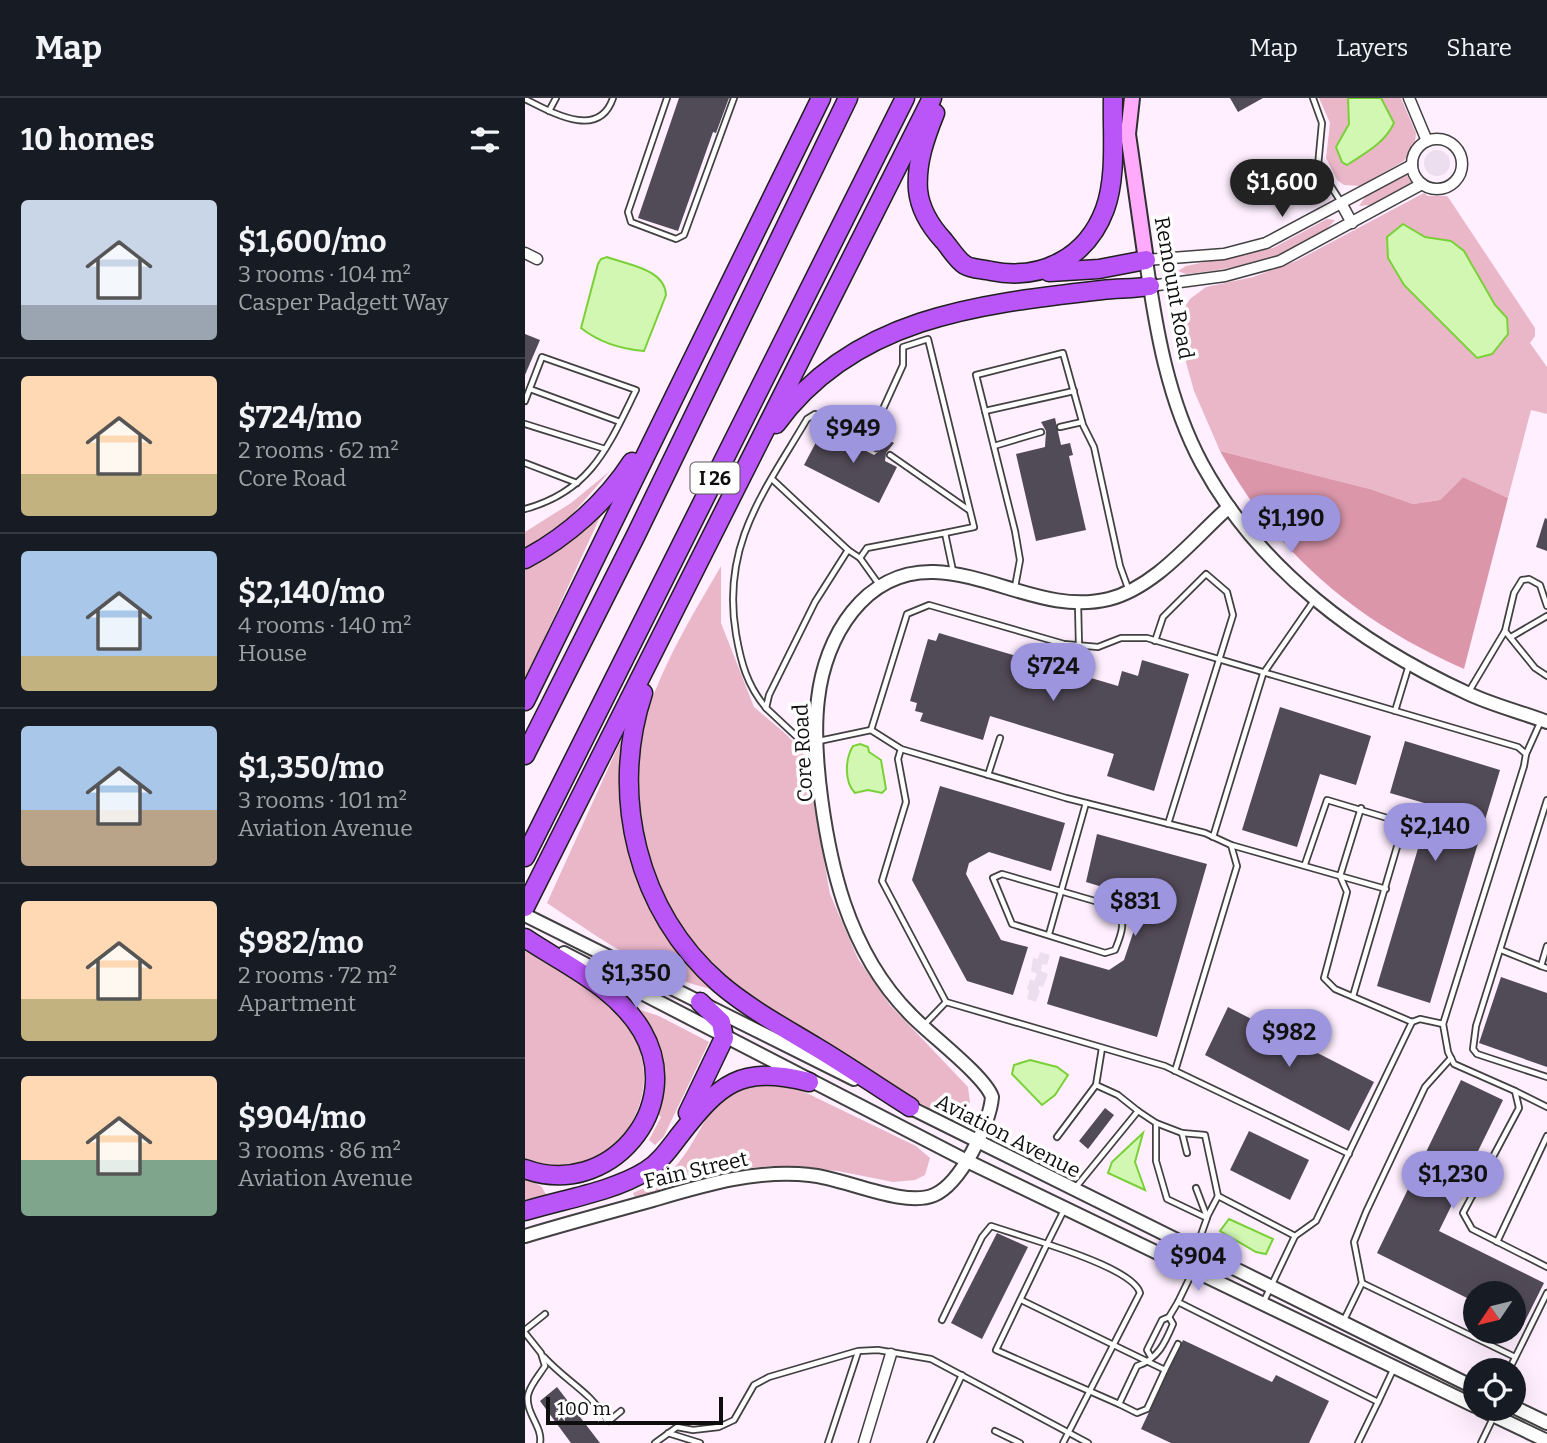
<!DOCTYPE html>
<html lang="en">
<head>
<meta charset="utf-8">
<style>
  :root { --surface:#171b24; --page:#242831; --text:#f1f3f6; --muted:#9ea1a6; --line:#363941; --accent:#9d95de }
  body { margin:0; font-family:Bitter,serif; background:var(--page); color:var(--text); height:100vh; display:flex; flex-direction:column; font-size:26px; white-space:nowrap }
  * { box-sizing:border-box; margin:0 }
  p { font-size:23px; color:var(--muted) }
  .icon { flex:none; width:38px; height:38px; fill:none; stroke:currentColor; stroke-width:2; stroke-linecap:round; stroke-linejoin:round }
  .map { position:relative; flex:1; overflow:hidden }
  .drawer { display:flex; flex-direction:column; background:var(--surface); width:525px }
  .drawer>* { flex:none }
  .needle { width:46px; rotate:235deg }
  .controls { position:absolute; left:938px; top:1183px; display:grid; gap:14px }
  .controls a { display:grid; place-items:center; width:63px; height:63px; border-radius:50%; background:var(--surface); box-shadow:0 7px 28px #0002; font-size:35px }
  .scale { position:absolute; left:21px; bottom:18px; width:177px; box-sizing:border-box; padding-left:7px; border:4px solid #0e0e0e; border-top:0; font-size:19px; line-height:24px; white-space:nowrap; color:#0e0e0e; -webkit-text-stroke:5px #fff; paint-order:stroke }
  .price { position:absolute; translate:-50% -60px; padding:0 16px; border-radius:24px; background:var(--accent); color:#111; font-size:23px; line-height:46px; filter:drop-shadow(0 2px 4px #0008) }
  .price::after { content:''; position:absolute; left:50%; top:42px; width:21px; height:16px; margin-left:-10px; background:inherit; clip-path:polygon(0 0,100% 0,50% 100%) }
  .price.on { background:#222; color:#fff }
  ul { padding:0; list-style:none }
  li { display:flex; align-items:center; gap:21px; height:175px; padding:0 21px }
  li+li { border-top:2px solid var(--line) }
  li span { display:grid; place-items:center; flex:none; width:196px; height:140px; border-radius:7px; color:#555 }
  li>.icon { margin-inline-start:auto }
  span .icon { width:84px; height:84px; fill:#fffc; stroke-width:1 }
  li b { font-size:30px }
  h2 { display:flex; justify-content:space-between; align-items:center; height:84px; padding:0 21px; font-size:30px }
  header { display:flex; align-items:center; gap:42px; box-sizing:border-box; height:98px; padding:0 35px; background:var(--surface); border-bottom:2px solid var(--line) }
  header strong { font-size:33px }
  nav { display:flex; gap:38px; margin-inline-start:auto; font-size:24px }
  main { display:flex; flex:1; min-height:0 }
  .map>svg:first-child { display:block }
  .green { fill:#eab7c9 }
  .forest { fill:#db96aa }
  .plaza { fill:#eddeef }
  .water { fill:#d2f7b2; stroke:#7ad038; stroke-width:2 }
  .building { fill:#514a57 }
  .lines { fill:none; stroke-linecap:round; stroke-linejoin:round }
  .service-casing { stroke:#414141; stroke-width:8 }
  .minor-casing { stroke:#414141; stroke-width:13 }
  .tertiary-casing { stroke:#414141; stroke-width:16 }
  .secondary-casing { stroke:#303030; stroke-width:18 }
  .motorway-casing { stroke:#1f1f1f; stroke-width:21 }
  .service { stroke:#fff; stroke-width:4.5 }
  .minor { stroke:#fff; stroke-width:10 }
  .tertiary { stroke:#fff; stroke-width:12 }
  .secondary { stroke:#ffaafa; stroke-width:14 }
  .motorway { stroke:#ba55f7; stroke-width:18 }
  .labels { text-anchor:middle; stroke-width:7; stroke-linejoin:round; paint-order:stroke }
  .shield { fill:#fff; stroke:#565656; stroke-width:2 }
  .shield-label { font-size:19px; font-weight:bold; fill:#0e0e0e }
  .street-label { font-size:21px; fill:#0e0e0e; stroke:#fff }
</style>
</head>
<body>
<header>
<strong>Map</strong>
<nav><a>Map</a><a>Layers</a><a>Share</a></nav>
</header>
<main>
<section class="drawer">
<h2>10 homes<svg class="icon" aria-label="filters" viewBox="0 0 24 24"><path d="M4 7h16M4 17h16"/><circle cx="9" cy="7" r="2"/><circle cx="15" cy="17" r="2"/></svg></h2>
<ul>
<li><span style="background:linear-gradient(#c9d6e8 75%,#9aa5b1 0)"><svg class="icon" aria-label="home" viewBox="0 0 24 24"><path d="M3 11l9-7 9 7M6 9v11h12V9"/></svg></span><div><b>$1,600/mo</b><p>3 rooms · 104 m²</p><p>Casper Padgett Way</p></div></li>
<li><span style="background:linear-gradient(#ffd9b3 70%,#c2b280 0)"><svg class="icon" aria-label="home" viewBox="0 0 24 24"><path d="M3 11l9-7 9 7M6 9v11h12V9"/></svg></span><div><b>$724/mo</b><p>2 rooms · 62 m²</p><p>Core Road</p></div></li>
<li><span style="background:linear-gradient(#a9c7e8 75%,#c2b280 0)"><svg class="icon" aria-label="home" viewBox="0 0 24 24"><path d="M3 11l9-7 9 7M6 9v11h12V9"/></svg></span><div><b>$2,140/mo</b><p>4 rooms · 140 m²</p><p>House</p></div></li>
<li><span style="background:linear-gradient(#a9c7e8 60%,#b9a48a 0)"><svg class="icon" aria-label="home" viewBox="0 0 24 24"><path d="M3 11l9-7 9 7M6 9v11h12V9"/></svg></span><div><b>$1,350/mo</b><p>3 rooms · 101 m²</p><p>Aviation Avenue</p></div></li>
<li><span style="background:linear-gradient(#ffd9b3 70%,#c2b280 0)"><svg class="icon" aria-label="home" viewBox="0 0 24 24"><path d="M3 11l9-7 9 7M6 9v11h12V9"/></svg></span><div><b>$982/mo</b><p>2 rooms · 72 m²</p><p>Apartment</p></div></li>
<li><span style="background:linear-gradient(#ffd9b3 60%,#7fa58c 0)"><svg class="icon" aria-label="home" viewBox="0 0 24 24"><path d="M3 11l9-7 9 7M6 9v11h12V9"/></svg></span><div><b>$904/mo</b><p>3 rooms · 86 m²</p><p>Aviation Avenue</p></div></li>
</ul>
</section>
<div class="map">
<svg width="1022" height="1345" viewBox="0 0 1022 1345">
  <rect width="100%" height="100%" fill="#ffefff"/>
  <g class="green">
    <path d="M794,0H876L891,35L890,44L879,63L835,88L819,87L812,82L801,60L805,25Z"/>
    <path d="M881,76L887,85L845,107L834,108L841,98Z"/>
    <path d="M899,95L903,98H922L925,102L1010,230V238L1005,245L1022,269V316L1006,312L983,400L938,379L915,402L888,406L845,391L695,353L669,293L654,239L657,214L665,201L681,189L728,179L771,163Z"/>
    <path d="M802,121L810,122C780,160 707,171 661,176L653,173L661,168L748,150Z"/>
    <path d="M85,373L44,420L0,452V434L46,405Z"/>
    <path d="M73,417L75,419L0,582V470Z"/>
    <path d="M196,468V525L229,609L262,637L285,663L286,689L305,796L333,861L365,907L443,989L445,1005L432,1018C413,1022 337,969 316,956C211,893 120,835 115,698C114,674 112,648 119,625C136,568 167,518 196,468Z"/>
    <path d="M101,631C82,732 118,818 186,891C125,877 73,839 22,805Z"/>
    <path d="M0,850C36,871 83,896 106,933C149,1004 78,1094 0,1062Z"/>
    <path d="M116,912L134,918L184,944L139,1038L130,1047L124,1042L136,1019L133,1016C143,977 134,947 116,912Z"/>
    <path d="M236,985L265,987L391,1048L405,1060L400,1077L390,1082L368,1084L313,1073L247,1068L212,1071L110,1100L108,1095C124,1088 138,1082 150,1069C183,1032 177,998 236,985Z"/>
    <path d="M0,1080L16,1088L22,1098L0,1104Z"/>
  </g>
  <path class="forest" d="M695,353L845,391L888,406L915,402L938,379L983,400L939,571C831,523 752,457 695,353Z"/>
  <g class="plaza">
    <circle cx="912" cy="65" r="13"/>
    <path d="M515,854L525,857L522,867L517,866L516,873L523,876L518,889L514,888L513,891L515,893L511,904L502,901L504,893L502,891L505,881L509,883L512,876L506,873L508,860L513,861Z"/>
  </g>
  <g class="water">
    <path d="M823,0H856L869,25C860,45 840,55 822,67L817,64L811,49L824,26Z"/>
    <path d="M878,126L900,139L926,143L939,153L970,207L982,220L983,236L967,256L952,260L879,187L863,160L862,139Z"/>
    <path d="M82,159C103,167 140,171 141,197L119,253C95,251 75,245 56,230L73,166L76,161Z"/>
    <path d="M335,646L343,649L344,654L356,662L361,691L357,695L343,692L330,695C319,684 320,661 328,648Z"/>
    <path d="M505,962L532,969L543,977L530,997L517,1007L487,976L489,967Z"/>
    <path d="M618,1035L610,1064L620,1092L583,1075L587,1064Z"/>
    <path d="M704,1121L748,1141L741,1156L731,1154L695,1133Z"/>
  </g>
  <g class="building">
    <path d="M154,0H204L191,35L188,34L153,133L113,120Z"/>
    <path d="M705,0H738L713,14Z"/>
    <path d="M0,236L15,242L0,277Z"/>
    <path d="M530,320L536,347L545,345L548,357L544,358L561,432L511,443L491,356L520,349L521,333L516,324Z"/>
    <path d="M298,331L349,357L355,352L357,338L369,345L361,355L360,363L372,369L354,405L279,367Z"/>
    <path d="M1020,420L1022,421V453L1011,449Z"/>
    <path d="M414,535L593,588L597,573L613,578L617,562L664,576L629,693L582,678L589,656L465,618L458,642L395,623L398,615L390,613L392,605L385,603L403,541L411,543Z"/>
    <path d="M755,609L846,638L831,687L795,676L772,749L717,732Z"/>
    <path d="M880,643L975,672L905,905L852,888L906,707L865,695Z"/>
    <path d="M415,688L540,725L526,773L464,754L444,765L441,776L476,842L503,849L488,897L442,883L387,782Z"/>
    <path d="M572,736L682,766L632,939L522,906L535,858L584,872L599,862L614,817L607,798L561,784Z"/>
    <path d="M976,879L1022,895V969L954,945Z"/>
    <path d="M703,909L849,984L824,1033L680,957Z"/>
    <path d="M936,982L978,1002L914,1133L1019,1185L998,1227L989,1222V1195H950V1204L852,1155Z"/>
    <path d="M580,1010L589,1017L563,1051L554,1043Z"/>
    <path d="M724,1033L784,1062L765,1102L705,1072Z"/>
    <path d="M472,1135L503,1149L457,1241L426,1225Z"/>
    <path d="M658,1242L747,1284L751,1277L804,1303L784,1345H646L616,1331Z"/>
    <path d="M32,1289L75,1345H46L15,1303Z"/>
  </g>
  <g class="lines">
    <defs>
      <g id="service">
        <path d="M142,0L103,114L106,124L151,141L159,137L209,0"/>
        <path d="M788,0L797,25L793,68L816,104"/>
        <path d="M0,1C28,15 74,42 88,0"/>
        <path d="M24,13L31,0"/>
        <path d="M5,291L95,324"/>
        <path d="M0,303L17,259L111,292C83,349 66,393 0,411"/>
        <path d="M460,313L549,293"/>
        <path d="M0,326L80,351"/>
        <path d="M535,329L557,324"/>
        <path d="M469,348L516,334"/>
        <path d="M351,350L343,344L378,267V249L403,241L449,429L420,435"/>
        <path d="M365,357L444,412"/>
        <path d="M0,365L52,385"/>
        <path d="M247,381L323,452"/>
        <path d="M335,460L342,450L420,435L428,473"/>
        <path d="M490,489L495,462L490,433L451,277L538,255L558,327L569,349L595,468L604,493"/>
        <path d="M553,506L554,548"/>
        <path d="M980,533L1010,570L1022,578"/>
        <path d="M986,539L1022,518"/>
        <path d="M630,543L638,519L681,476L702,494L708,517L643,726"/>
        <path d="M943,595L980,533L989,495L997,482L1004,481L1015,487L1022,508"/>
        <path d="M241,610C222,587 216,565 211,536C196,447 239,394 282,321L290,316L345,336"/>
        <path d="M870,613L884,567"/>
        <path d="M346,632L382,516L404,507L539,546L573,549L596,540H622L993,649L1001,656L999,668L918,926L923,954L929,966L990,993L994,1010L938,1115L947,1131L1022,1169"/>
        <path d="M294,643L346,632L376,651L541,700L680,735L706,747L712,768L650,973"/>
        <path d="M290,650L272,639L241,610L244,597L290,504L323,452L335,460L355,488"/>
        <path d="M376,651L373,661L381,704L357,783L421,904L640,968L824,1056"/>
        <path d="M1001,656L1015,625"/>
        <path d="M463,677L475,640"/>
        <path d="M1022,702L951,928L948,951L952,956L1022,979"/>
        <path d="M836,710L815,778L861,791"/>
        <path d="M688,739L738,576L790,501"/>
        <path d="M706,747L815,778L822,794L799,880L810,891L887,924L895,921L918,926"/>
        <path d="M780,766L802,702L879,725L828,898"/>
        <path d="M477,776L587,808C603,821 597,835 590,852L580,855L487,826L468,780Z"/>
        <path d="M524,836L561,705"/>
        <path d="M1022,848L1016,868L1022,870"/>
        <path d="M976,852L1016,868"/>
        <path d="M398,928L421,904"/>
        <path d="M990,993L1022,1009"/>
        <path d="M613,1013L631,1025V1063L642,1101L682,1120L672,1148"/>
        <path d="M631,1025L657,1035L680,1037L693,1098"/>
        <path d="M657,1035L662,1055"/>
        <path d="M532,1039L571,987"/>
        <path d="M551,1089L613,1013L593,997L571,987L577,950"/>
        <path d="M671,1090L682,1119"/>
        <path d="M682,1119L693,1098L770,1138"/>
        <path d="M972,1144L1022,1038"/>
        <path d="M667,1175L653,1204L853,1304L868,1272"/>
        <path d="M837,1185L990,1259"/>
        <path d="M496,1202L640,1272L622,1311L612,1315L594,1306"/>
        <path d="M739,1203L770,1138L791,1123L887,924"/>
        <path d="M417,1222L457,1139L466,1128L522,1146L471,1252L594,1306L612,1268C633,1261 640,1245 648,1226L644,1219"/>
        <path d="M819,1222L837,1185L829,1144L841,1114L900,989L926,960"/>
        <path d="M0,1232L20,1216"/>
        <path d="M0,1235L16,1255L20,1268C15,1276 5,1287 3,1297C0,1315 18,1329 15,1345"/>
        <path d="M19,1259C42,1284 63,1292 84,1323L96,1313"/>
        <path d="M626,1259L622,1252L637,1222L644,1219L653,1204"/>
        <path d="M640,1272L653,1246"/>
        <path d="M984,1272L1022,1195"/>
        <path d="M470,1333L495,1345"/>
        <path d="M143,1335L175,1345"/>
        <path d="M130,1345L152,1329L168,1332L194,1329L209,1322L229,1287L244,1279L333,1253L353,1252L406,1261L563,1345"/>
        <path d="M303,1345L333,1254"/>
        <path d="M405,1345L437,1277"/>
        <path d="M538,1345L615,1195C609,1174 543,1153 522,1146L539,1112"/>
        <path d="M833,1345L853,1304"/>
        <path d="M956,1345L969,1318"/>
      </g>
      <g id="minor">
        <path d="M884,0L902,43"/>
        <circle cx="912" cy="66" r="25"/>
        <path d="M816,105L827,125"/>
        <path d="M0,155L12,161"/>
        <path d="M621,162L699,156L741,145L887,67"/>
        <path d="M625,188L700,178L755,163L897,86"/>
        <path d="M339,1345L366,1256"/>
      </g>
      <g id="tertiary">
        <path d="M621,162C631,232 643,303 677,366C734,471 835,546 942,595C967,607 996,614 1022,624"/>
        <path d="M0,817L329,981"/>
        <path d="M39,855L442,1063L950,1308"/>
        <path d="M380,1007L950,1290"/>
        <path d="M0,1138C43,1125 85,1114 128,1102C179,1087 231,1071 285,1077C319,1080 379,1110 409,1097C435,1086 465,1027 467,999C460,978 404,936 386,917C355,886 333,846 319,805C301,751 286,657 293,601C300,539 339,472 409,474C468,476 524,516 584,501C631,489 669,440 704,409"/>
        <path d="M989,1309L1022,1325"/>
        <path d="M955,1311L1022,1343"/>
      </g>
      <path id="secondary" d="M607,0L603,36L621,162"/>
      <g id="motorway">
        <path d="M410,15C400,40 391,65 393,92C395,112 406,129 419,143C425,150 432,162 440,167C446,171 458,171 466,173C516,183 562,160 580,111C592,78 587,35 588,0"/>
        <path d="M524,174L574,171L621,162"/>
        <path d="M251,326C329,219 454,206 577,192C593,190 609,191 625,188"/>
        <path d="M0,461C42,439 81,404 107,364"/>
        <path d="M118,595C84,697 112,813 194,885C223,910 258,929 291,949C323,968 353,989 385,1009"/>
        <path d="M0,603L296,0"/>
        <path d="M0,657L111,437L323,0"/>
        <path d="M0,759L380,0"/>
        <path d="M0,809L407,0"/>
        <path d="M0,840C40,867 91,889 117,933C162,1010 83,1102 0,1071"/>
        <path d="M163,1015L199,940L196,924L175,904"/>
        <path d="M0,1113C39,1101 87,1094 121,1073C135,1064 144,1051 154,1038C195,985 215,967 284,984"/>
      </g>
    </defs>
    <use href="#service" class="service-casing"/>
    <use href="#minor" class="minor-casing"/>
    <use href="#tertiary" class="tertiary-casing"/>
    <use href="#secondary" class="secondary-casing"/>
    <use href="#motorway" class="motorway-casing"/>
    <use href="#service" class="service"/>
    <use href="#minor" class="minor"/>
    <use href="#tertiary" class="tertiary"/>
    <use href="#secondary" class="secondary"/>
    <use href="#motorway" class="motorway"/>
  </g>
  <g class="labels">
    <rect class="shield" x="165.5" y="364.5" width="49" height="31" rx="5"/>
    <g class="shield-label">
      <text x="190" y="387">I 26</text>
    </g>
    <g class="street-label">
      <text transform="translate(649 190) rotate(80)" y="7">Remount Road</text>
      <text transform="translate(278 655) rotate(-93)" y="7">Core Road</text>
      <text transform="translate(483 1038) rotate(27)" y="7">Aviation Avenue</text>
      <text transform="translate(171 1072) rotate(-13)" y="7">Fain Street</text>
    </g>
  </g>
</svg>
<div class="controls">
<a><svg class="needle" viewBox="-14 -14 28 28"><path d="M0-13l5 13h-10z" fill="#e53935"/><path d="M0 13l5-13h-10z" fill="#9ea1a6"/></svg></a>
<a><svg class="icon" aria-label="locate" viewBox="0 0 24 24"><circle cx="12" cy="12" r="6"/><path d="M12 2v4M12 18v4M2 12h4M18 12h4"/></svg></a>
</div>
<div class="scale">100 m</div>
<b class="price on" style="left:757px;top:121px">$1,600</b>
<b class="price" style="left:328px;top:367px">$949</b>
<b class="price" style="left:766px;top:457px">$1,190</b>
<b class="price" style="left:528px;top:605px">$724</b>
<b class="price" style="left:910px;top:765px">$2,140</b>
<b class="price" style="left:610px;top:840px">$831</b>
<b class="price" style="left:111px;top:912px">$1,350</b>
<b class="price" style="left:764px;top:971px">$982</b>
<b class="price" style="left:928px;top:1113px">$1,230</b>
<b class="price" style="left:673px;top:1195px">$904</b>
</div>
</main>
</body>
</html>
